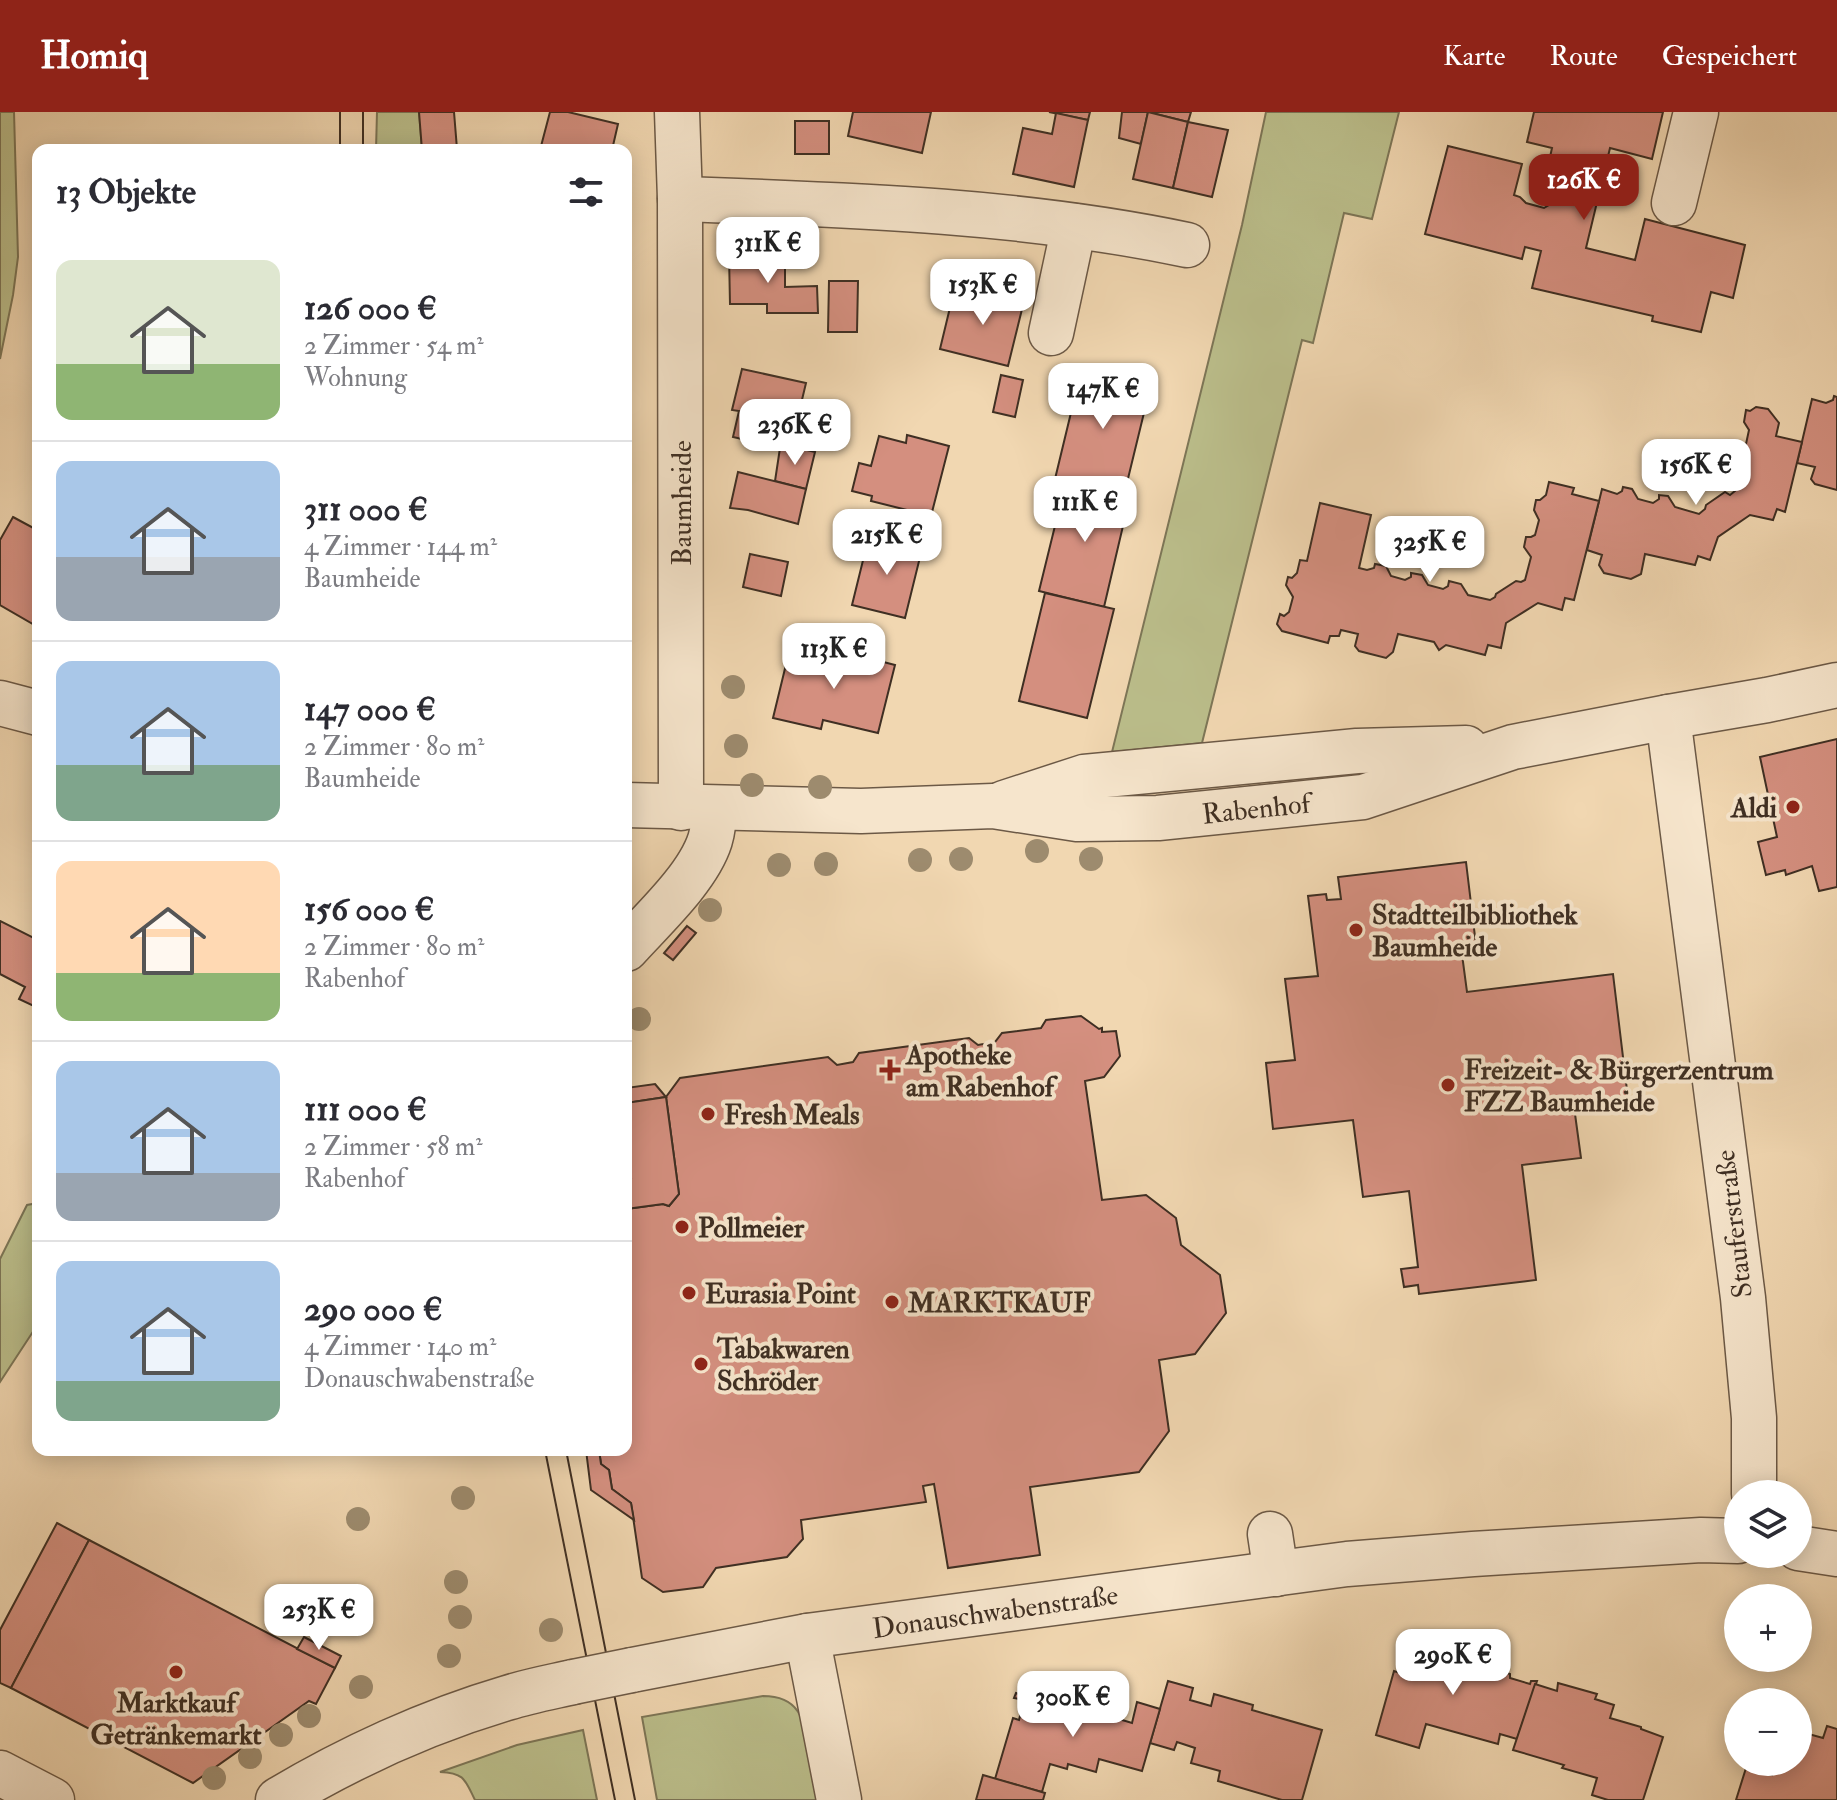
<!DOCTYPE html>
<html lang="de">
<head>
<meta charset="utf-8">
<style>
  :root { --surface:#fff; --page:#f7f7f7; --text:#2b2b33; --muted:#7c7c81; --line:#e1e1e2; --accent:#8f2418 }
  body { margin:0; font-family:"IM FELL Double Pica",serif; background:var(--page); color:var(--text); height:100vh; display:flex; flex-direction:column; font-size:30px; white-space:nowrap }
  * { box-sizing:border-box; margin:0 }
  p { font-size:26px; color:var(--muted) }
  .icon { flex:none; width:44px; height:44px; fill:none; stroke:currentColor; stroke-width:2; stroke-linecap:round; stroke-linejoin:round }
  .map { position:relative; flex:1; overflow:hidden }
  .details { position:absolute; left:32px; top:32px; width:600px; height:1312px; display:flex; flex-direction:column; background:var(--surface); border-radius:16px; box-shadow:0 4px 20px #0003 }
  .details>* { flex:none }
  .fabs { position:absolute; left:1724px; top:1368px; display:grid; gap:16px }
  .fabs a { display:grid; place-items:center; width:88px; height:88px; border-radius:50%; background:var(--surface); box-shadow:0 4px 20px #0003; font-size:40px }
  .price { position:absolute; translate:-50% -68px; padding:0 18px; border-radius:16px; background:#fff; color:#222; font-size:26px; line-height:52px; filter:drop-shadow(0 2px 4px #0008) }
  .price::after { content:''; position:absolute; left:50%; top:48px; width:24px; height:18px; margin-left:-12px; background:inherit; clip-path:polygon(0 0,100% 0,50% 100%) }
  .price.active { background:var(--accent); color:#fff }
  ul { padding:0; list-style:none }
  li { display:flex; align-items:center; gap:24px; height:200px; padding:0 24px }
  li+li { border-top:2px solid var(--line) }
  li span { display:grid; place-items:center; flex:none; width:224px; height:160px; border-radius:16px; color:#555 }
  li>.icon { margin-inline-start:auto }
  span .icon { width:96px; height:96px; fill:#fffc; stroke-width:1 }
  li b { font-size:34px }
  h2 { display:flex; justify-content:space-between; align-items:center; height:96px; padding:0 24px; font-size:34px }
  header { display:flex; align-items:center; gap:48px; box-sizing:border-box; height:112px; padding:0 40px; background:var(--accent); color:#fff }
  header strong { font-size:38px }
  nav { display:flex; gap:44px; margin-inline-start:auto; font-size:28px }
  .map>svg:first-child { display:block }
  .green { fill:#bbbe8b; stroke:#7d7657; stroke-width:2 }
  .building { fill:#d48f7f; stroke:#3f2f23; stroke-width:2 }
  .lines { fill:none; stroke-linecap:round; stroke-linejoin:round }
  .minor-casing { stroke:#6c5946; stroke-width:47 }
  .minor { stroke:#f6e5cc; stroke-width:44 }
  .tram { stroke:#3f2f23; stroke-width:2 }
  .minor-bridge-casing { stroke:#6c5946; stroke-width:47; stroke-linecap:butt }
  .minor-bridge { stroke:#f6e5cc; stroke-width:44 }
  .tree { fill:#9d8b6e }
  .poi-dot { fill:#8f2418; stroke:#f6e5cc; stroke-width:3 }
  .labels { text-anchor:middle; stroke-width:8; stroke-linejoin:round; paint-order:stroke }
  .street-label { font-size:28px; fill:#3f2f23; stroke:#f6e5cc }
  .poi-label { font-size:28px; font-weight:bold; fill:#3f2f23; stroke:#f6e5cc; text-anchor:start }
</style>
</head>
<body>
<header>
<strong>Homiq</strong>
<nav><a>Karte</a><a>Route</a><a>Gespeichert</a></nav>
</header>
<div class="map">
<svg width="1837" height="1688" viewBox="0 0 1837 1688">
  <rect width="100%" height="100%" fill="#f1d7b1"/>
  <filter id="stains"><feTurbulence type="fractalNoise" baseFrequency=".0025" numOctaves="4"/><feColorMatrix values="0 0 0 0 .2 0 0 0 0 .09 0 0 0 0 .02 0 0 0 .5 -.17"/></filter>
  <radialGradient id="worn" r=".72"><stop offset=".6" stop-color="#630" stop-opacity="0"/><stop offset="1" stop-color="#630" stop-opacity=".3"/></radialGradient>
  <g class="green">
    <path d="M0,0H14L18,145L13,183L0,247Z"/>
    <path d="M377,0H419L422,38H376Z"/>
    <path d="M1266,0H1399L1372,107L1344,101L1313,231L1302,228L1202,631L1112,640L1242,113Z"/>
    <path d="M38,1091V1212L0,1270V1147L27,1093Z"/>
    <path d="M763,1584C800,1584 804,1608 810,1639C813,1655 816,1672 819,1688H657L642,1605Z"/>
    <path d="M583,1618L597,1688H475C465,1668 465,1661 440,1660L517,1633Z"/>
  </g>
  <g class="building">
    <path d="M419,0H454L457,37L422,38Z"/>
    <path d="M550,0H568L618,12L612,38H540Z"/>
    <path d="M853,0H931L922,41L848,24Z"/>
    <path d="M1049,0H1090L1088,8Z"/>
    <path d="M1122,0H1148L1141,32L1119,26Z"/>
    <path d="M1148,0H1191L1188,10Z"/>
    <path d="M1148,0L1188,10L1173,76L1133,67Z"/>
    <path d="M1534,0H1663L1652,47L1610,36L1586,136L1635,148L1645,107L1745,133L1733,186L1711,180L1701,220L1652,209L1653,204L1532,176L1541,139L1525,135L1522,147L1425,122L1448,34L1522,52L1514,83L1520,85L1526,91L1544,96L1552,91L1559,61L1550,45L1552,36L1527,30Z"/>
    <path d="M1056,1L1088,8L1074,75L1013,62L1023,16L1052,22Z"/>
    <rect x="795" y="9" width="34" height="33"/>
    <path d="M1188,10L1228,18L1212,85L1173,76Z"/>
    <path d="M785,141V175L817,174L818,201H767V192H730L729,142Z"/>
    <path d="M829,169H858L857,220H828Z"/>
    <path d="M954,179L999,190L1002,179L1025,185L1008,254L940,237Z"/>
    <path d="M1082,255L1151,272L1124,383L1055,367Z"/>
    <path d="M742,257L806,271L790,338L733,325L739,299L732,298Z"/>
    <path d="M1001,263L1023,268L1015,305L993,300Z"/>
    <path d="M1834,284L1837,285V378L1815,372L1811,367L1815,355L1797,351L1812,287L1826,291L1833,288Z"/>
    <path d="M1756,295L1768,297L1779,311L1776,324L1802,330L1785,400L1777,397L1773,408L1750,403L1718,425L1710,448L1698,444L1695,453L1645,442L1641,462L1631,467L1604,461L1599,453L1602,443L1587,438L1602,377L1617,382L1622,379L1623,375L1632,377L1638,387L1653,391L1659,387V383L1668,384L1675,395L1699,402L1705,397L1706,393L1725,380L1730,383L1735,379L1741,355L1734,346L1737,334L1742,335L1746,332L1749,318L1744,310L1746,298L1750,299Z"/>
    <path d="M907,323L949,334L931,404L871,389L872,384L852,379L859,351L871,354L879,324L906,331Z"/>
    <path d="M791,334L815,340L806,377L775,369L780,336L790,338Z"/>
    <path d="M738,360L806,377L798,412L748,398L730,396Z"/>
    <path d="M1066,369L1130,384L1104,495L1039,479Z"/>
    <path d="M1549,370L1574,376L1572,382L1599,389L1574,488L1565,486L1562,498L1538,491L1506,511L1501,536L1488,533L1485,543L1446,533L1439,538L1434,530L1398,522L1393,540L1386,546L1359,539L1355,534L1358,522L1341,518L1339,524H1330L1328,531L1282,519L1277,512L1280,502L1284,504L1289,500L1293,485L1286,473L1288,465L1292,466L1297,461L1300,448L1307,449L1320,391L1371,403L1359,456L1367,458L1374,456L1375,452L1386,454L1391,464L1405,468L1411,465V461L1422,463L1428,473L1443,477L1448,474L1449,469L1461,472L1468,483L1490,488L1495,485L1496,482L1516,469L1521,470L1525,468L1531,445L1524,435L1526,425H1531L1535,423L1539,408L1534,398L1536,388H1540L1546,383Z"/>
    <path d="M13,405L37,418L38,417V515L0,493V428Z"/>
    <path d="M869,424L922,437L905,506L852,493Z"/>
    <path d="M750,442L788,450L781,484L743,475Z"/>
    <path d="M1045,481L1114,497L1087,606L1019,589Z"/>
    <path d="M790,536L839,548L841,539L895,553L878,621L823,608L821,617L773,606Z"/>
    <path d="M1837,627V775L1819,779L1812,754L1786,763L1785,758L1766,763L1758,730L1777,725L1760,645Z"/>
    <path d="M1466,750L1476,833L1461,835L1467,880L1613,862L1629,995L1575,1002L1581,1046L1522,1053L1536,1168L1419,1182L1418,1173L1404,1175L1401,1157L1418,1155L1409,1079L1363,1085L1353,1008L1273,1017L1266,951L1295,948L1285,867L1318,864L1308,784L1326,782L1327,788L1341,787L1338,765Z"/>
    <path d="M0,809L38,828V896L19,887L25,875L0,862Z"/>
    <path d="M687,814L696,821L673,848L664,841Z"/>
    <path d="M1081,904L1099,917L1102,916V920L1116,919L1120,944L1104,965L1085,969L1102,1088L1146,1083L1176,1106L1181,1133L1220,1163L1226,1201L1195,1242L1159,1248L1169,1319L1139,1360L1030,1375L1040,1443L948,1456L934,1372L923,1374L926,1390L801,1408L803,1427L787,1445L716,1456L703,1475L663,1480L642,1466L631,1391L612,1377L609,1358L601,1352L599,1338H626V1097L663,1092L669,1094L679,1082L666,985L680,966L828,945L837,953L853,950L859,941L969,926L978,933L995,930L1002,921L1041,916L1046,908Z"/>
    <path d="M655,972L666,985L626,991V976Z"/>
    <path d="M666,985L679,1082L669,1094L663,1092L626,1097V1067L631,1066L626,1026V991Z"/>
    <path d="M586,1338H599L601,1352L609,1358L612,1377L631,1391L634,1408L591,1378Z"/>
    <path d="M57,1411L89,1428L11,1576L0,1571V1518Z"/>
    <path d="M89,1428L335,1556L316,1592L309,1589L193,1671L11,1576Z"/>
    <path d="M304,1525L341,1544L335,1556L297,1537Z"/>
    <path d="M1438,1527L1481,1539L1477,1553L1510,1562V1566L1530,1572L1531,1569H1537L1517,1627L1500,1622L1498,1632L1426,1612L1419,1636L1376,1623L1394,1559L1403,1562L1410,1534L1433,1541Z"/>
    <path d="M1168,1569L1193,1576L1190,1588L1211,1594L1214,1582L1253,1593L1252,1598L1322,1618L1302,1688H1282L1218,1669L1220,1659L1191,1651L1195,1636L1177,1630L1174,1638L1150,1631Z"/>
    <path d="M1558,1571L1597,1582L1595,1587L1614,1593L1610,1606L1641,1615V1617L1663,1625L1643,1688H1608L1592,1683L1597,1666L1562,1656L1564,1653L1513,1638L1535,1572L1557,1579Z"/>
    <path d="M1071,1574L1075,1575L1072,1586L1088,1591L1090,1582L1114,1589L1109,1604L1132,1611L1137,1590L1160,1597L1142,1659L1099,1647L1096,1660L1068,1652L1067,1657L1050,1652L1042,1680L995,1667L1013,1606L1019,1608L1024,1588L1014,1586L1016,1581L1064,1596Z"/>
    <path d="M1827,1614L1837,1617V1688H1736L1746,1656L1772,1663L1776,1650H1798V1619L1823,1626Z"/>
    <path d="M983,1663L1045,1681L1043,1688H976Z"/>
  </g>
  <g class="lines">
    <defs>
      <g id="minor">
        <path d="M677,0L680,87L681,696"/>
        <path d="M680,87C850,93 1021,98 1187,133"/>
        <path d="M1674,91L1696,0"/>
        <path d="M1051,221L1074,114"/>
        <path d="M0,591L38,601"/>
        <path d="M1668,605L1743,1186L1754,1306V1382"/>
        <path d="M1004,691L1084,665L1357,639L1466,636"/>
        <path d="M626,693L861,699L993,694L1077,707L1158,706L1363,685L1513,635L1668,605L1767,588L1837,573"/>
        <path d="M626,837C653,807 698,766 710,728C713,718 714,707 714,696"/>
        <path d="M1270,1422L1276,1462"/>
        <path d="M1798,1436L1837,1442"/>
        <path d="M807,1524L839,1688"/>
        <path d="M632,1558L807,1524L1347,1452L1473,1442L1701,1428L1738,1429"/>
        <path d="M0,1661L52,1688"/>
        <path d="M278,1688C348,1646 429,1609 507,1586C529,1579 551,1575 573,1570"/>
      </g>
    </defs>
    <use href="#minor" class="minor-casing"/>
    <use href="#minor" class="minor"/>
    <g class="tram">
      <path d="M340,38V0"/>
      <path d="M363,38V0"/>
      <path d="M545,1338L615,1688"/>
      <path d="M566,1338L635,1688"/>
    </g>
    <defs>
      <path id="minor-bridge" d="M573,1570L632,1558"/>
    </defs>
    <use href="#minor-bridge" class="minor-bridge-casing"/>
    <use href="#minor-bridge" class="minor-bridge"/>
  </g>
  <g class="tree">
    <circle cx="733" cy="575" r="12"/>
    <circle cx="736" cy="634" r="12"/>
    <circle cx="752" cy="673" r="12"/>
    <circle cx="820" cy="675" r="12"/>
    <circle cx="1037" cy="739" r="12"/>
    <circle cx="961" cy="747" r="12"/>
    <circle cx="1091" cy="747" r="12"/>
    <circle cx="920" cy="748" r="12"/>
    <circle cx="826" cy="752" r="12"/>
    <circle cx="779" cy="753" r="12"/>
    <circle cx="710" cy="798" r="12"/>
    <circle cx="639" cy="907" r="12"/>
    <circle cx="463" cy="1386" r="12"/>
    <circle cx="358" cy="1407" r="12"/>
    <circle cx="456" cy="1470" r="12"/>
    <circle cx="460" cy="1505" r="12"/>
    <circle cx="551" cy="1518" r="12"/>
    <circle cx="449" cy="1544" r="12"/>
    <circle cx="361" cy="1575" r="12"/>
    <circle cx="309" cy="1604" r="12"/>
    <circle cx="281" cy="1623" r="12"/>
    <circle cx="250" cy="1645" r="12"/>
    <circle cx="214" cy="1666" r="12"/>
  </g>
  <g class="poi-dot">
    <circle cx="1793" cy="695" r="8"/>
    <circle cx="1356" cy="818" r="8"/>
    <path d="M886 946h8v8h8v8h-8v8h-8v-8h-8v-8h8z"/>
    <circle cx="1448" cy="973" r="8"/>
    <circle cx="708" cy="1002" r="8"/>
    <circle cx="682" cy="1115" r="8"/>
    <circle cx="689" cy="1181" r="8"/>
    <circle cx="892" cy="1190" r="8"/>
    <circle cx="701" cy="1252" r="8"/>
    <circle cx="176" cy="1560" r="8"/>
  </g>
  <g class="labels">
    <g class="street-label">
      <text transform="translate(681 391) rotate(-90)" y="10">Baumheide</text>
      <text transform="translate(1256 696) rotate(-6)" y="10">Rabenhof</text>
      <text transform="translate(1733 1112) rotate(-97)" y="10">Stauferstraße</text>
      <text transform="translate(995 1499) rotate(-8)" y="10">Donauschwabenstraße</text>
    </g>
    <g class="poi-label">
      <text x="1777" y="705" text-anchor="end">Aldi</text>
      <text x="1372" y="812">Stadtteilbibliothek<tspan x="1372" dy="32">Baumheide</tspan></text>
      <text x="906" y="952">Apotheke<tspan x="906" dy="32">am Rabenhof</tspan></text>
      <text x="1464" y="967">Freizeit- &amp; Bürgerzentrum<tspan x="1464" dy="32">FZZ Baumheide</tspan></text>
      <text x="724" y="1012">Fresh Meals</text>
      <text x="698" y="1125">Pollmeier</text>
      <text x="705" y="1191">Eurasia Point</text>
      <text x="908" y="1200">MARKTKAUF</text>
      <text x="717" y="1246">Tabakwaren<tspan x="717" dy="32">Schröder</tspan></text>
      <text x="176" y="1600" text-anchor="middle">Marktkauf<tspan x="176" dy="32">Getränkemarkt</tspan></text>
    </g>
  </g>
  <rect width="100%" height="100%" filter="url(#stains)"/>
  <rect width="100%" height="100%" fill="url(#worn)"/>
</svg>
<div class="fabs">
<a><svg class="icon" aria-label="layers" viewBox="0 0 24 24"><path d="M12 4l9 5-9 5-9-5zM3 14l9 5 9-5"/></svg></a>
<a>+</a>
<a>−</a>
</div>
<b class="price active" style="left:1584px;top:110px">126K €</b>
<b class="price" style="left:768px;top:173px">311K €</b>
<b class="price" style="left:983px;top:215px">153K €</b>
<b class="price" style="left:1103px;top:319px">147K €</b>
<b class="price" style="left:795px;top:355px">236K €</b>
<b class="price" style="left:1696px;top:395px">156K €</b>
<b class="price" style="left:1085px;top:432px">111K €</b>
<b class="price" style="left:887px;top:465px">215K €</b>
<b class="price" style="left:1430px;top:472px">325K €</b>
<b class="price" style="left:834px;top:579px">113K €</b>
<b class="price" style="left:319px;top:1540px">253K €</b>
<b class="price" style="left:1453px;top:1585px">290K €</b>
<b class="price" style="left:1073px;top:1627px">300K €</b>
<section class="details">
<h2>13 Objekte<svg class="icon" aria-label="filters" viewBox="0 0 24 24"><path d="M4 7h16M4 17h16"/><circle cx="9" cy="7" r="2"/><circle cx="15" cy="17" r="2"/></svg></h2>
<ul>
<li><span style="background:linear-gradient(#dfe7d0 65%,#8fb573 0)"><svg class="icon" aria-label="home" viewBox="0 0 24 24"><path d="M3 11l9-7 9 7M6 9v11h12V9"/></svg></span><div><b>126 000 €</b><p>2 Zimmer · 54 m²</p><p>Wohnung</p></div></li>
<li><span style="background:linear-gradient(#a9c7e8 60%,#9aa5b1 0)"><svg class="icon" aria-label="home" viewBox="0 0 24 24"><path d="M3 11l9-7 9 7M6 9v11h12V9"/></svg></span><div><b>311 000 €</b><p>4 Zimmer · 144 m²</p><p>Baumheide</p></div></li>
<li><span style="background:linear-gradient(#a9c7e8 65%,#7fa58c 0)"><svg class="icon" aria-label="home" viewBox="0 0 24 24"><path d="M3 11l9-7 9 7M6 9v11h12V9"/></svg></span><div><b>147 000 €</b><p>2 Zimmer · 80 m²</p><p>Baumheide</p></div></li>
<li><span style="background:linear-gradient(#ffd9b3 70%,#8fb573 0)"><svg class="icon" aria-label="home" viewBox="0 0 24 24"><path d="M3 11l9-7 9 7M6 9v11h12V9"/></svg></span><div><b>156 000 €</b><p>2 Zimmer · 80 m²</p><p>Rabenhof</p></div></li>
<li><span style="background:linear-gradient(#a9c7e8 70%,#9aa5b1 0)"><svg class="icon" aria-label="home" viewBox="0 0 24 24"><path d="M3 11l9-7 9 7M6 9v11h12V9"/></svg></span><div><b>111 000 €</b><p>2 Zimmer · 58 m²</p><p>Rabenhof</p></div></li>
<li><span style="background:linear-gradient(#a9c7e8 75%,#7fa58c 0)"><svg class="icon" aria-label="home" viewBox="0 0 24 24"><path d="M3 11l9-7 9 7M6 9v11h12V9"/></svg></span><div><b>290 000 €</b><p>4 Zimmer · 140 m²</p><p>Donauschwabenstraße</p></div></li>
</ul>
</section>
</div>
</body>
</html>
